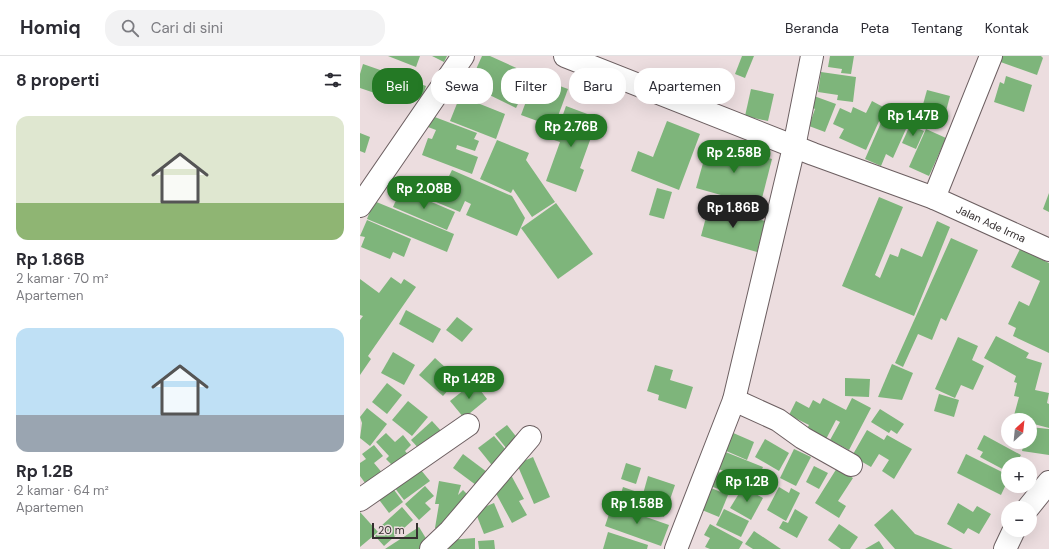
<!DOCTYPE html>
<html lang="id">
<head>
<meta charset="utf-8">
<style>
  :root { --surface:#fff; --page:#f2f2f3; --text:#2b2b33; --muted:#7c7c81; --line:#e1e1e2; --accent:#247925 }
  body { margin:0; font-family:"DM Sans",sans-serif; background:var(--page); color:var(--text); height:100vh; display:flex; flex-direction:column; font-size:15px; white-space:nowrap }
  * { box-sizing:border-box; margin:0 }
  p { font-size:13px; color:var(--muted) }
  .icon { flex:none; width:22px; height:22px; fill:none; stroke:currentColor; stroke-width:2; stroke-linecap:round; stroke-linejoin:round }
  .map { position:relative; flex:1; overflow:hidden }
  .drawer { display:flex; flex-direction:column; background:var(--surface); width:360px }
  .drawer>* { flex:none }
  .top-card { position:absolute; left:12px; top:12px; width:380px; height:36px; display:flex; gap:8px }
  .needle { width:26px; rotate:27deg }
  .buttons { position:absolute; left:641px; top:357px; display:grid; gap:8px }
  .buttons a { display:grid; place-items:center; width:36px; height:36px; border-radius:50%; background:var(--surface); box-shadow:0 4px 16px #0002; font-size:20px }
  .scale { position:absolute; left:12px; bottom:10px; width:46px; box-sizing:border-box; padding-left:4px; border:2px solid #342e2f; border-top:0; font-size:11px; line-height:14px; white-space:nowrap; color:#342e2f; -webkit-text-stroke:3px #ecdddf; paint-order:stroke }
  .price { position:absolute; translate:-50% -34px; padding:0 9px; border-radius:14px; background:var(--accent); color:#fff; font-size:13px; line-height:26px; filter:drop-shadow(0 1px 2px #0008) }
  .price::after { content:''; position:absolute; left:50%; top:24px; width:12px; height:9px; margin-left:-6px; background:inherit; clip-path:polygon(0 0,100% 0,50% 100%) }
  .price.active { background:#222; color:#fff }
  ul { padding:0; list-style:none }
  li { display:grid; align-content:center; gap:8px; height:212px; padding:0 16px }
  li span { display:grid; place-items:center; height:124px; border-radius:12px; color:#555 }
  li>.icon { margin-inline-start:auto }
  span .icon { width:72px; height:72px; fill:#fffc; stroke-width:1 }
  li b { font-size:17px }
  h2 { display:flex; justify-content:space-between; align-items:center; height:48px; padding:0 16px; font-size:17px }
  .pill { padding:0 14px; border-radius:16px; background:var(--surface); box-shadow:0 4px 16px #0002; font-size:14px; line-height:36px }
  .pill.active { background:var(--accent); color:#fff }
  header { display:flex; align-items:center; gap:24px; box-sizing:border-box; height:56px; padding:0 20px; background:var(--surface); border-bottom:1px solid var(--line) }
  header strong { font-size:19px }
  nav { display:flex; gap:22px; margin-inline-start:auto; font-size:14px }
  .search { width:280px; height:36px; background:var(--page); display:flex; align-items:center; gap:10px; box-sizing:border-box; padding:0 14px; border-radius:16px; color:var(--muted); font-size:15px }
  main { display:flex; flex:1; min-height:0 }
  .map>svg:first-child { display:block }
  .building { fill:#7eb57b }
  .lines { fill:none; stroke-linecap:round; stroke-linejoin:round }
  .minor-casing { stroke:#6c5f61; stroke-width:24 }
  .minor { stroke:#fff; stroke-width:22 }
  .labels { text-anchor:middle; stroke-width:3; stroke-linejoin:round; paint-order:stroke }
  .street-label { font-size:11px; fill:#342e2f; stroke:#ecdddf }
</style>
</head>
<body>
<header>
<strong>Homiq</strong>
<div class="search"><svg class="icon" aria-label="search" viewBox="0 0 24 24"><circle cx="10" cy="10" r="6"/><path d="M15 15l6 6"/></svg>Cari di sini</div>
<nav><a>Beranda</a><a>Peta</a><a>Tentang</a><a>Kontak</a></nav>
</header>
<main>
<section class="drawer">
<h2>8 properti<svg class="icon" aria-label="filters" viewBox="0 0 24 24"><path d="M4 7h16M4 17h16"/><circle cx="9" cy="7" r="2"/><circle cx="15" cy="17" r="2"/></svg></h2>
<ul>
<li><span style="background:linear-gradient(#dfe7d0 70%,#8fb573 0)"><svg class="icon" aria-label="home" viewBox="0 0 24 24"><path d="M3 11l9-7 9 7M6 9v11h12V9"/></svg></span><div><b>Rp 1.86B</b><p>2 kamar · 70 m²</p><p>Apartemen</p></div></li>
<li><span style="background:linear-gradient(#bfe0f5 70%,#9aa5b1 0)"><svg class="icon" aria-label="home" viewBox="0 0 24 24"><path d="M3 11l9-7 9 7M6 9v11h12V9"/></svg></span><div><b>Rp 1.2B</b><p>2 kamar · 64 m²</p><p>Apartemen</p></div></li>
</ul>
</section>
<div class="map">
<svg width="689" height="493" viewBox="0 0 689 493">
  <rect width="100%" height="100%" fill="#ecdddf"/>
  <g class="building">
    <path d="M28,0H60L56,11Z"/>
    <path d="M72,0H87L84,6Z"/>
    <path d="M122,0H130L172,19L156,52L109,29Z"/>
    <path d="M382,0H394L385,22L375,18Z"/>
    <path d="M470,0H494L491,18L481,17L482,13L468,11Z"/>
    <path d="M637,0H681L683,2L677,19L635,4Z"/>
    <path d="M3,8L66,30L62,42L45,36L41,46L0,32V18Z"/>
    <path d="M461,16L496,21L493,46L477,44L478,39L458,36Z"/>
    <path d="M646,20L672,29L664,56L634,46L640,26L644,28Z"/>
    <path d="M175,21L208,33L194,71L161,59Z"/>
    <path d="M391,33L414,38L408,65L385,60Z"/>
    <path d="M567,34L590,40L585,59L562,52Z"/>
    <path d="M100,40L145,58L136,83L90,65Z"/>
    <path d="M454,40L476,48L465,76L449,70L455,53L450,50Z"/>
    <path d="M512,45L525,52L506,94L479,82L484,73L473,68L480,52L491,57L493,51L506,57Z"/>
    <path d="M531,47L543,51L539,64L527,60Z"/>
    <path d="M206,50L238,62L220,112L224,114L216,136L186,125L200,86L194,84Z"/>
    <path d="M72,60L117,77L114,83L119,85L115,95L97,89L96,93L118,101L112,118L62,99L68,82L72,83L76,74L68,71Z"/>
    <path d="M523,62L546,73L533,102L526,98L521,110L505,103Z"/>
    <path d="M307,65L340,78L319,134L271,115L278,95L293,101Z"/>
    <path d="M550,69L564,75L556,93L542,87Z"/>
    <path d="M566,73L586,82L569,120L549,111Z"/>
    <path d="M0,77L10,81L5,97L0,95Z"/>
    <path d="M137,84L169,97L166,104L195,146L172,161L153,133L151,137L120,123Z"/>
    <path d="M349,86L412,103L400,150L336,132Z"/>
    <path d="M92,114L152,140L165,162L157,180L106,159L111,148L105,145L100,156L64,141L70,126L75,128L79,120L87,124Z"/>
    <path d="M297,132L312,136L304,163L289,159Z"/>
    <path d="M41,133L95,156L87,174L33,151Z"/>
    <path d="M689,137V156L683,153Z"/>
    <path d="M519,141L543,151L515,219L520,222L530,198L538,201L541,192L562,201L577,165L590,171L554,260L482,230Z"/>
    <path d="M14,145L94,178L87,196L7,163Z"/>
    <path d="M196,147L233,198L198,223L161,172Z"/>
    <path d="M349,150L405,165L397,196L341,180Z"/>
    <path d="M7,164L51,183L44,201L33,196L30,203L1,191L5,181L0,180Z"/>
    <path d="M591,182L618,194L586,265L581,262L572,284L558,278L543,311L535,307Z"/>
    <path d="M660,193L689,207V297L653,280L656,272L648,268L659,245L669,250L680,225L651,211Z"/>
    <path d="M31,221L41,228L44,223L56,231L8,300L11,303L0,319V264L3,260L0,259V223L19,237Z"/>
    <path d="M46,254L81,273L73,287L39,268Z"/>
    <path d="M97,261L113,273L102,286L86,274Z"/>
    <path d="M636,280L669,297L666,302L682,307L675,334L689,337L687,347L689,348V372L670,367V364L653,363L659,341L654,340L657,327L654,326L656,320L624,302Z"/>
    <path d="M598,281L618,290L612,304L624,310L613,334L601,329L595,342L575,333Z"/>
    <path d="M33,296L55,309L44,329L21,317Z"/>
    <path d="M75,302L98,323L83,340L59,319Z"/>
    <path d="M532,308L553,317L542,344L518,341Z"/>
    <path d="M295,309L313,314L310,324L333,331L326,353L298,344L299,339L287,335Z"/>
    <path d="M485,322L510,323L509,341L485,340Z"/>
    <path d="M114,326L127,343L104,362L90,345Z"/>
    <path d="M27,327L42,339L27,358L12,346Z"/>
    <path d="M579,338L599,344L594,361L574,355Z"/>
    <path d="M463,342L486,354L492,342L511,352L489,394L470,384L480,366L476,364L465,385L446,374L449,369L429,359L436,345L449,352L453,344L460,348Z"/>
    <path d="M48,345L68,361L52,380L32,364Z"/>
    <path d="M7,352L27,368L10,390L0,382L2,367L0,361Z"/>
    <path d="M520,353L544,368L537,378L531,374L529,377L511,366Z"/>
    <path d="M72,365L83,377L62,396L51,384Z"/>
    <path d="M147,369L162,388L150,397L135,378Z"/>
    <path d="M670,371L689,373V399L662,395L664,386H670Z"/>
    <path d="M507,374L524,384L527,379L552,393L534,423L522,415L529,404L519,398L511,411L492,400Z"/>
    <path d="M371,376L394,386L387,404L364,394Z"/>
    <path d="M26,377L35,386L43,379L51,389L45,395L52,403L38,415L26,403L29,400L16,386Z"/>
    <path d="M624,379L661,399L656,408H648V416L620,401L623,396L617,393Z"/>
    <path d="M134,380L151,400L135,413L118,392Z"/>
    <path d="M405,383L429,397L419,415L395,401Z"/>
    <path d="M14,389L23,400L14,407L24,419L8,431L0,420V407L6,403L2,398Z"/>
    <path d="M358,393L403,411L396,428L351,410Z"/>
    <path d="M434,393L451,401L436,430L420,422Z"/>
    <path d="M103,398L131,419L120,432L93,412Z"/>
    <path d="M606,398L648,419V424L641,439L597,417Z"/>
    <path d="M173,401L190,441L174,448L157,408Z"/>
    <path d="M266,407L281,412L276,428L261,423Z"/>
    <path d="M56,408L70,425L44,444L31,427Z"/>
    <path d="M454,410L468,417L459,433L446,426Z"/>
    <path d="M477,412L493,422L478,445L486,450L479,462L455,447Z"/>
    <path d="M356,415L372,421L367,436L350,430Z"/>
    <path d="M151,419L164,443L159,445L167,459L152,467L132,430Z"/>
    <path d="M288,420L315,429L304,461L258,447L263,431L283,438Z"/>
    <path d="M79,425L101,429L98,439L103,434L114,445L103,455L97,449L93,468L86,474L75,472L79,448H75Z"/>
    <path d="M29,427L43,446L29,457L14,437Z"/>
    <path d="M344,429L368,439L359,461L342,454Z"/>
    <path d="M65,430L74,440L65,447L71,453L59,464L45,448Z"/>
    <path d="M383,431L403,442L391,464L370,452Z"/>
    <path d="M419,431L429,437L431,432L440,437L426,465L407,454Z"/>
    <path d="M134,447L144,471L124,478L115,455Z"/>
    <path d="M598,447L613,456L617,450L631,458L619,478L608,472L604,478L587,468Z"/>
    <path d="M252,449L309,469L301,490L245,470Z"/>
    <path d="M42,451L53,464L24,490L15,480L22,474L20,471Z"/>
    <path d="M364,453L389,465L381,481L356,469Z"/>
    <path d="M435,453L448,461L437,482L419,472L423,465L428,467Z"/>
    <path d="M532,453L555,478L593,493H535L514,469Z"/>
    <path d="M0,456L18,476L0,491Z"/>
    <path d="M350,468L383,486L379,493H350L345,491L350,482L344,479Z"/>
    <path d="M479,468L498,481L490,493H481L468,484Z"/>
    <path d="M59,471L70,489L64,493H25Z"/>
    <path d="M394,475L421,493H393L385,488Z"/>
    <path d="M248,476L288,489L287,493H243Z"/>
    <path d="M115,482V493H89V484Z"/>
    <path d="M134,484L135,493H119L118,485Z"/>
    <path d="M519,485L524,493H505Z"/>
  </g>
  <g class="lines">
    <defs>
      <g id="minor">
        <path id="s1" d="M205,0L453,98L574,142L689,194"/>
        <path d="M574,142L631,0"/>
        <path d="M0,150L103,0"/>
        <path d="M374,344L418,364L443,382L491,409"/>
        <path d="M0,444L108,369"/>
        <path d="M668,452L689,426"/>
        <path d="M71,493L90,475L170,381"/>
        <path d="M316,493L374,344L434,91L452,0"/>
        <path d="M645,493L654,474"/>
      </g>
    </defs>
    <use href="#minor" class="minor-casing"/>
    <use href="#minor" class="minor"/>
  </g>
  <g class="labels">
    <g class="street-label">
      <text dy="4" stroke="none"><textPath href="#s1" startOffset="458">Jalan Ade Irma</textPath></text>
    </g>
  </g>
</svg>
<div class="buttons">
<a><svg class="needle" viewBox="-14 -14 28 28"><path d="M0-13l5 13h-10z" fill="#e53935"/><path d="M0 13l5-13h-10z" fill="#7c7c81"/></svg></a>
<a>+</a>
<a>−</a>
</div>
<div class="scale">20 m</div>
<b class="price" style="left:553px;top:81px">Rp 1.47B</b>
<b class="price" style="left:211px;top:92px">Rp 2.76B</b>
<b class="price" style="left:374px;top:118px">Rp 2.58B</b>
<b class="price" style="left:64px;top:154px">Rp 2.08B</b>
<b class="price active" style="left:373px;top:173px">Rp 1.86B</b>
<b class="price" style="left:109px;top:344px">Rp 1.42B</b>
<b class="price" style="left:387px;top:447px">Rp 1.2B</b>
<b class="price" style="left:277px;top:469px">Rp 1.58B</b>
<div class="top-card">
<a class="pill active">Beli</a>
<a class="pill">Sewa</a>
<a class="pill">Filter</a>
<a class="pill">Baru</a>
<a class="pill">Apartemen</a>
</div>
</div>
</main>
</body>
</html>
